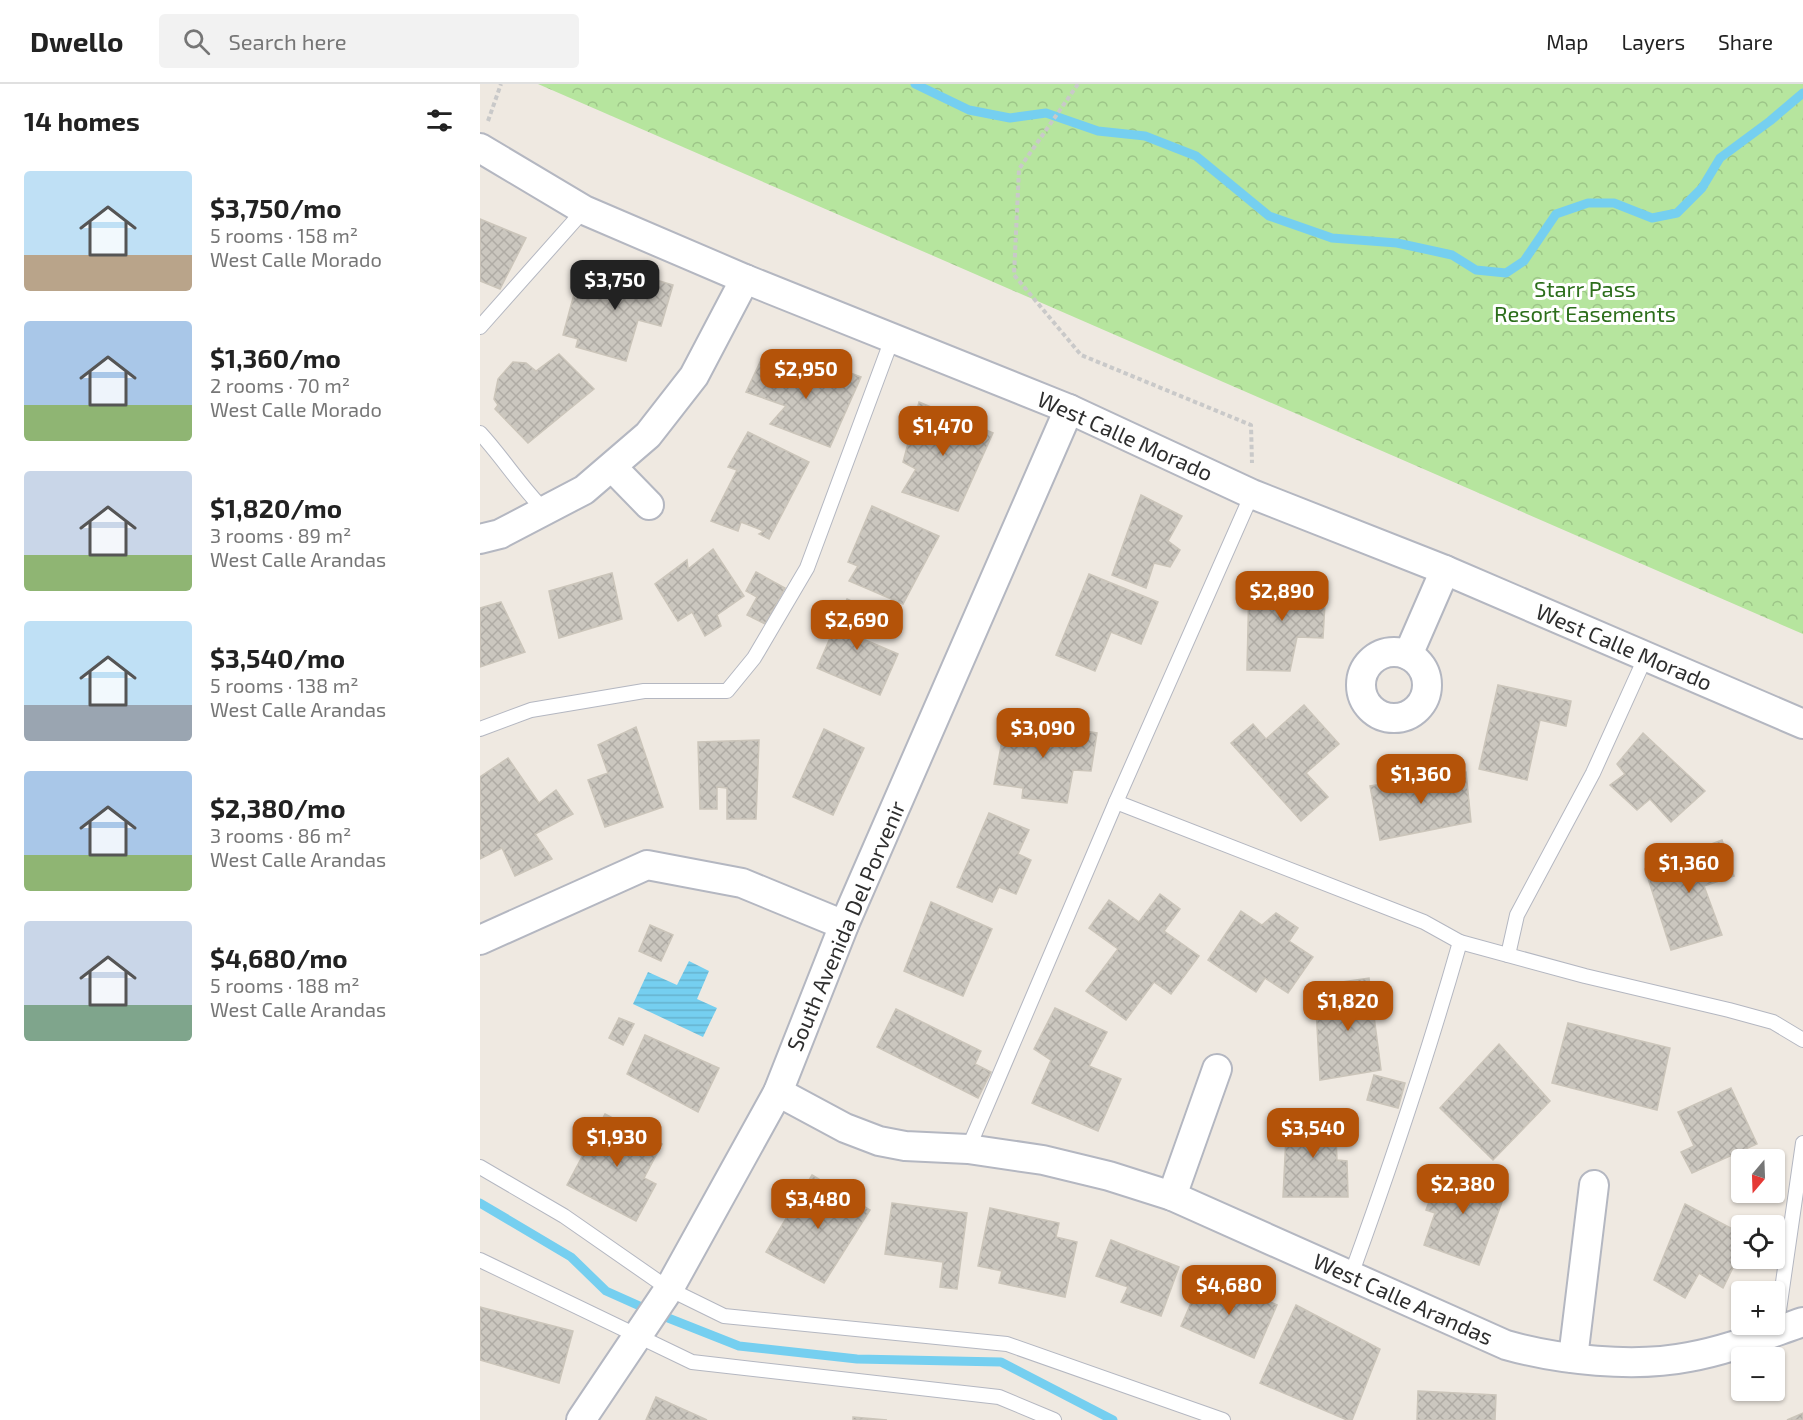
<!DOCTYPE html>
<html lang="en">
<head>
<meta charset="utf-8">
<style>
  :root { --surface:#fff; --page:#f2f2f2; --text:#222; --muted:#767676; --line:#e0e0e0; --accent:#b45309 }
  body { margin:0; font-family:"Exo 2",sans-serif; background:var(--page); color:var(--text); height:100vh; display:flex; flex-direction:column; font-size:22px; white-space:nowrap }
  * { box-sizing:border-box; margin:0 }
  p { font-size:20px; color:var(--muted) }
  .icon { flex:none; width:33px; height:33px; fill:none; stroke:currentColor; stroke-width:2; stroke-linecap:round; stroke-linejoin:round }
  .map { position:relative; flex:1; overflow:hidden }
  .sheet { display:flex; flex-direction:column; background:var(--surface); width:480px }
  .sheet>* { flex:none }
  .needle { width:39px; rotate:199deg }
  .fabs { position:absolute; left:1251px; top:1065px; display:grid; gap:12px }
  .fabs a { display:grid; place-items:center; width:54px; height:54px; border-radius:6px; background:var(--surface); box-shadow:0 2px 4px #0004; font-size:30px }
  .price { position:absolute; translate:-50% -51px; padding:0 14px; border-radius:12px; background:var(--accent); color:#fff; font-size:20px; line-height:39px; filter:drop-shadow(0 2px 3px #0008) }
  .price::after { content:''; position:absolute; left:50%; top:36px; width:18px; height:14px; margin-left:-9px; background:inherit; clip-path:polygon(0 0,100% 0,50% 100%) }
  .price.selected { background:#222; color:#fff }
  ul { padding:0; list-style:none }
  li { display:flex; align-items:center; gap:18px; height:150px; padding:0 24px }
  li span { display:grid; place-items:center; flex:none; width:168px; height:120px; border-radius:6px; color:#555 }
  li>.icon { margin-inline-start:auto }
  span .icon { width:72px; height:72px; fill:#fffc; stroke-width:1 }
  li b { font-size:26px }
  h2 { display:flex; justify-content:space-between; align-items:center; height:72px; padding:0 24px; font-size:26px }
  header { display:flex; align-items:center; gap:36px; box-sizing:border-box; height:84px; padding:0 30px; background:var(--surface); border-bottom:2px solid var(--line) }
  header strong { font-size:28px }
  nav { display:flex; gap:33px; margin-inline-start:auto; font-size:21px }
  .search { width:420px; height:54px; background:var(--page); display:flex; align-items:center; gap:15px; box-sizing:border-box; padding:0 21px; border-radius:6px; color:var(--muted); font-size:22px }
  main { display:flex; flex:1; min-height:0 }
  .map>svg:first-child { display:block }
  .park { fill:url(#park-crowns) }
  .water { fill:url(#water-rules) }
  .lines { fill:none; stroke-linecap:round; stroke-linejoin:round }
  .stream { stroke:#75cff0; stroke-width:9 }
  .building { fill:url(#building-cross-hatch); stroke:#cbc5ba; stroke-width:1.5 }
  .lane-casing { stroke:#b4b7c1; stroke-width:16 }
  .street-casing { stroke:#b4b7c1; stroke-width:32 }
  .path { stroke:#c9c9c9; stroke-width:4; stroke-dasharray:4.5 3; stroke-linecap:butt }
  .lane { stroke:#fff; stroke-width:14 }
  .street { stroke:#fff; stroke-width:28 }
  .labels { text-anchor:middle; stroke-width:6; stroke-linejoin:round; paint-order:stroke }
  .park-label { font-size:22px; fill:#2c6e1b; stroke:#fff }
  .street-label { font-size:22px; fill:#2e2e2e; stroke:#fff }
</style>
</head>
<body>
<header>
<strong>Dwello</strong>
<div class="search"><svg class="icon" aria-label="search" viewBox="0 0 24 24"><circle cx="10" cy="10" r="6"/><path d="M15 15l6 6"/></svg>Search here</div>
<nav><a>Map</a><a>Layers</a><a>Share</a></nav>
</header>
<main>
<section class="sheet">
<h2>14 homes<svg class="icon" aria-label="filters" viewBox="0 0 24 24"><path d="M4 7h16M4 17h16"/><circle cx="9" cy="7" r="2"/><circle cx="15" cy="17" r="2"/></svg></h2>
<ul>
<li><span style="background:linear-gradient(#bfe0f5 70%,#b9a48a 0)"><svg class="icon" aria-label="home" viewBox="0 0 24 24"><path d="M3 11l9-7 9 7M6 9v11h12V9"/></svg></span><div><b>$3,750/mo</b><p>5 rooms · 158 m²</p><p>West Calle Morado</p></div></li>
<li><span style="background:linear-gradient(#a9c7e8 70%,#8fb573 0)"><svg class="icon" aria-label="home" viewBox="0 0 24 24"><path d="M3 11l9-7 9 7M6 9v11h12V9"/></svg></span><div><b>$1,360/mo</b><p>2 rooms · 70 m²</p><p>West Calle Morado</p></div></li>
<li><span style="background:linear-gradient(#c9d6e8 70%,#8fb573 0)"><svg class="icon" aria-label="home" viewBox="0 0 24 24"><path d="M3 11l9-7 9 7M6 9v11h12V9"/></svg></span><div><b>$1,820/mo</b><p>3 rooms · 89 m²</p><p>West Calle Arandas</p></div></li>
<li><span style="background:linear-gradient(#bfe0f5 70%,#9aa5b1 0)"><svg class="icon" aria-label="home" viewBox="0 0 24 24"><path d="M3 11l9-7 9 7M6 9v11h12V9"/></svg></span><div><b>$3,540/mo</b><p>5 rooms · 138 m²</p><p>West Calle Arandas</p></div></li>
<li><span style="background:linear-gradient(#a9c7e8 70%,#8fb573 0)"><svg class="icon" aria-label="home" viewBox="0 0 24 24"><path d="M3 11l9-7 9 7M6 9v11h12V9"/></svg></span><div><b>$2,380/mo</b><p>3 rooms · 86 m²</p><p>West Calle Arandas</p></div></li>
<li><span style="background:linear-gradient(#c9d6e8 70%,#7fa58c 0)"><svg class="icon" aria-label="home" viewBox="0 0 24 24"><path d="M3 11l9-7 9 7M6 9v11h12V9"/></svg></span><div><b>$4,680/mo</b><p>5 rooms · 188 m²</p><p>West Calle Arandas</p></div></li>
</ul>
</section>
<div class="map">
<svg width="1323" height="1336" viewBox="0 0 1323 1336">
  <defs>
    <pattern id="park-crowns" width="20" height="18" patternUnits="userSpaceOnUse" patternTransform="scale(1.5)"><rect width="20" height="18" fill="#b6e59e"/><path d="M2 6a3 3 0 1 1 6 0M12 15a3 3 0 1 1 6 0" fill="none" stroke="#9dc588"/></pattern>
    <pattern id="water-rules" width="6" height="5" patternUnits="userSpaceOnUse" patternTransform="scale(1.5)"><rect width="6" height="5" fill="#75cff0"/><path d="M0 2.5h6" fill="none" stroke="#66b2ce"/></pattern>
    <pattern id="building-cross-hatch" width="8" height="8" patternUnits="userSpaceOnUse" patternTransform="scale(1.5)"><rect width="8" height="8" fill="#cbc7bf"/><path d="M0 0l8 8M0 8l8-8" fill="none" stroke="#afaba4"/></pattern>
  </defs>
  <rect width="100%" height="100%" fill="#efe9e1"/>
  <path class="park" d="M58,0H1323V550Z"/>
  <path class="water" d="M209,877L229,887L217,915L237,924L223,953L153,920L168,888L197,901Z"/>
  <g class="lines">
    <g class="stream">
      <path d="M435,0L489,26L530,34L566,29L618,47L665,52L716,72L789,132L852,154L917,159L972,171L996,186L1026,189L1044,177L1076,130L1108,119H1134L1172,134L1197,129L1222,104L1240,74L1290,37L1323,9"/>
      <path d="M0,1119L91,1173L126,1207L173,1228L259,1262L377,1275L521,1278L633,1336"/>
    </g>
  </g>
  <g class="building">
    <path d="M0,135L46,154L20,205L0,197Z"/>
    <path d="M122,180L193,201L181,242L158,236L146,277L96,263L98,255L83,251L97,199L115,204Z"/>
    <path d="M79,270L114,305L48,359L15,325L18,321L14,315L18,295L33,278L46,279L56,287Z"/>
    <path d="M281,276L345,301L354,283L381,293L350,363L290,340L306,322L266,308Z"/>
    <path d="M439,318L513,349L478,427L422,408L436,385L423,378Z"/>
    <path d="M268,348L329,378L289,455L279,450L284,447L261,438L258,447L231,437L257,386L248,383Z"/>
    <path d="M661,411L702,432L688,457L700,466L690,483L674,479L666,504L632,491Z"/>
    <path d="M392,422L459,452L423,520L369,497L378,482L368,478Z"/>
    <path d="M233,465L264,512L237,531L241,542L225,552L212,528L198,537L175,500L207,476L208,485Z"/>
    <path d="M276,488L305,504L285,540L267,531L277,513L266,507Z"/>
    <path d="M132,489L142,535L79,554L69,507Z"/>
    <path d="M609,490L678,518L661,560L631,548L615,587L576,571Z"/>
    <path d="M769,499L846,501L843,554L817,553L810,587L767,586Z"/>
    <path d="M367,515L395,528L383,555L418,570L400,611L337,584Z"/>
    <path d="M21,518L45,568L0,583V524Z"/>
    <path d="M1018,601L1091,617L1086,642L1060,636L1047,696L999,685Z"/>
    <path d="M824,621L859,660L826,689L848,713L821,737L751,659L773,640L786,655Z"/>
    <path d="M526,635L617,649L611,687L593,686L587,719L542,714L543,704L514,700Z"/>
    <path d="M156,643L183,723L125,743L108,696L128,689L118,661Z"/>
    <path d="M344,645L384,664L353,731L313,713Z"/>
    <path d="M1163,649L1225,707L1191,738L1170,715L1157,726L1130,701L1145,690L1137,680Z"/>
    <path d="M279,656L276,735H247V704L237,703V725H220L218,658Z"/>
    <path d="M28,674L59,719L76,706L93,730L55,750L72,775L35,792L22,764L0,775V693Z"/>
    <path d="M986,688L991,738L900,756L890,702Z"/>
    <path d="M509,729L549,746L538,770L551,776L536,810L519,803L512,818L477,803Z"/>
    <path d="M1242,756L1254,792L1224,802L1242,851L1191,866L1165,785Z"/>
    <path d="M680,810L700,825L684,847L719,872L691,910L674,898L646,936L606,907L638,865L609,844L629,816L659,838Z"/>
    <path d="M451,818L512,845L483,912L424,887Z"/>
    <path d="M761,827L782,841L796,829L818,844L809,857L833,873L808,909L785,894L776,908L728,876Z"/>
    <path d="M170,841L193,851L181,877L159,867Z"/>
    <path d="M889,894L901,986L840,996L836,924L854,919L847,900Z"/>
    <path d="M575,924L627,948L609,982L641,995L618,1047L552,1019L571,976L554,965Z"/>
    <path d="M416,925L501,967L495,980L511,988L498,1014L397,963Z"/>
    <path d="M139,934L154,940L143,961L129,954Z"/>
    <path d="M1088,939L1190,964L1177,1026L1072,999Z"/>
    <path d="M165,951L239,984L218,1028L147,990Z"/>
    <path d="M1019,960L1070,1017L1013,1076L960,1024Z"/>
    <path d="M894,991L925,999L918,1024L887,1016Z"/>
    <path d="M1251,1004L1277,1060L1212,1089L1201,1068L1214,1062L1198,1028Z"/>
    <path d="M125,1030L182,1060L164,1094L176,1100L156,1137L87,1101Z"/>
    <path d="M807,1032H855L857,1076L867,1077L868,1113H803Z"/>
    <path d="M962,1083L1026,1107L999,1181L944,1161L955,1129L946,1126Z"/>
    <path d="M332,1091L390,1126L344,1199L286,1168Z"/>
    <path d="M412,1119L487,1129L477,1205L460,1203L463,1178L405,1170Z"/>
    <path d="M1205,1120L1262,1150V1165L1243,1204L1219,1189L1205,1214L1174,1196Z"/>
    <path d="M510,1124L579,1139L576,1153L597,1158L585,1213L519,1199L522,1187L498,1182Z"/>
    <path d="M631,1156L699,1183L681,1232L641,1218L648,1203L616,1192Z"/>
    <path d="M724,1189L797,1221L774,1274L701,1242Z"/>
    <path d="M816,1221L900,1265L872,1336H867L780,1299Z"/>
    <path d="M0,1223L93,1247L79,1299L0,1276Z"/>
    <path d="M938,1307L1016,1311L1015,1336H937Z"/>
    <path d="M176,1313L227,1336H166Z"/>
    <path d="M1323,1329V1336H1307Z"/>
    <path d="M373,1333L407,1336H373Z"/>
  </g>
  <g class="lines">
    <defs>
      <g id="lane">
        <path d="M0,243L104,126"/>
        <path d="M0,349C23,374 41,403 65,427"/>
        <path d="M0,645L51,626L164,607H247L274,574L327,484L412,255"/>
        <path d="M636,718L944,838L980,858L1105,892L1249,926L1293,938L1323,956"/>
        <path d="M1028,871L1037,831L1113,689L1166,572"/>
        <path d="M488,1065L636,718L772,410"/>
        <path d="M0,1083L84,1132L189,1205L244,1232L527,1260L743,1336"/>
        <path d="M0,1176L212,1278L519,1313L574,1336"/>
        <path d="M871,1191C911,1081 948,970 980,858"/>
        <path d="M1296,1247L1323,1059"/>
      </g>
      <g id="street">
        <path d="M0,64L104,126L265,195L589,325L772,410L965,486L1323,640"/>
        <path d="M132,383L169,421"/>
        <path d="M0,455L20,450L104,406L168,351L214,292L265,195"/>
        <circle cx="914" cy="601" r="33"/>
        <path d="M928,571L965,486"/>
        <path d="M0,856L167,781L262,799L364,841"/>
        <path d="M298,1008L365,1044L399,1057L425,1062L488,1065L563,1076L629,1092L692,1112L1026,1261C1079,1276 1154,1284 1209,1273C1248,1266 1285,1251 1323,1238"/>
        <path d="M692,1112L737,985"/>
        <path d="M1093,1274L1114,1101"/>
        <path d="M101,1336L189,1205L298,1008L364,841L589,325"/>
      </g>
    </defs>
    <use href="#lane" class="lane-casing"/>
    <use href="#street" class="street-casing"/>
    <g class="path">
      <path d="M598,0L539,85L534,191L601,271L771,341L772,379"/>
      <path d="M8,37L21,0"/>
    </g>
    <use href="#lane" class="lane"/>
    <use href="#street" class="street"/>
  </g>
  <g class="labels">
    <g class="park-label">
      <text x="1105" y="213">Starr Pass<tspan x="1105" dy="25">Resort Easements</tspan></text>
    </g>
    <g class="street-label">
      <text transform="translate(645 352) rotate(24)" y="8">West Calle Morado</text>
      <text transform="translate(1144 563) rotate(23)" y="8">West Calle Morado</text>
      <text transform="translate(366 842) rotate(-67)" y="8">South Avenida Del Porvenir</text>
      <text transform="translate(923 1215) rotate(24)" y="8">West Calle Arandas</text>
    </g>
  </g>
</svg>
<div class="fabs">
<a><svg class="needle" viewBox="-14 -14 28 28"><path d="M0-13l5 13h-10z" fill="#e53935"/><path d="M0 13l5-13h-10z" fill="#767676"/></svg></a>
<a><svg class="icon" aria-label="locate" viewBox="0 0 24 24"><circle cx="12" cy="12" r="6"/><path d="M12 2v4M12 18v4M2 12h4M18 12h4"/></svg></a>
<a>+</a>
<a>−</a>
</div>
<b class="price selected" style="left:135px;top:227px">$3,750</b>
<b class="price" style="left:326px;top:316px">$2,950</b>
<b class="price" style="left:463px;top:373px">$1,470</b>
<b class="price" style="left:802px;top:538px">$2,890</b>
<b class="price" style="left:377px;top:567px">$2,690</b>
<b class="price" style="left:563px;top:675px">$3,090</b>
<b class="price" style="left:941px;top:721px">$1,360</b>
<b class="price" style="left:1209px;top:810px">$1,360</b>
<b class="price" style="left:868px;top:948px">$1,820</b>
<b class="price" style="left:833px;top:1075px">$3,540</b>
<b class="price" style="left:137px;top:1084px">$1,930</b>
<b class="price" style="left:983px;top:1131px">$2,380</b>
<b class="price" style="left:338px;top:1146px">$3,480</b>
<b class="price" style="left:749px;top:1232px">$4,680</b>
</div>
</main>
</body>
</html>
